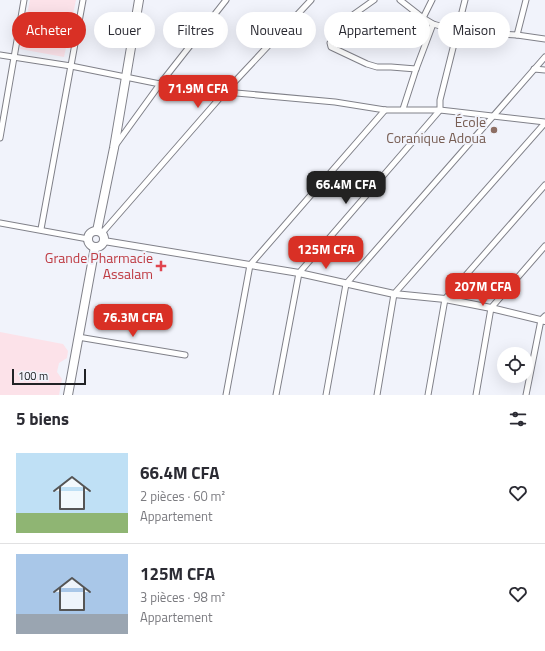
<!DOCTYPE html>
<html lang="fr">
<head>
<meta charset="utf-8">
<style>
  :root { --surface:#fff; --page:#f2f2f3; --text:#2b2b33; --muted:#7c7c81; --line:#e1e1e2; --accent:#d93025 }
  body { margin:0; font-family:"Titillium Web",sans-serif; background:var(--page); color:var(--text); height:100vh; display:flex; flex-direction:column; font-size:15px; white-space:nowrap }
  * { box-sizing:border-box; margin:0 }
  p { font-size:13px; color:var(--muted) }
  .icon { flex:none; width:22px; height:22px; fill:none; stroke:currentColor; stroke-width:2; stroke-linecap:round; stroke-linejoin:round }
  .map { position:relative; height:395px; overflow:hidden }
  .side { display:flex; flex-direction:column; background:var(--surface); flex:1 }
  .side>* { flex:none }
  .banner { position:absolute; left:12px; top:12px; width:521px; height:36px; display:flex; gap:8px }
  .buttons { position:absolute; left:497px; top:347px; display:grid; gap:8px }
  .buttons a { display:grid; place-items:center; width:36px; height:36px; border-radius:50%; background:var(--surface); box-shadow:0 4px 16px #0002; font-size:20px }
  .scale { position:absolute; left:12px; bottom:10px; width:74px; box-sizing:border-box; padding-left:4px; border:2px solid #212225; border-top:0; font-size:11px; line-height:14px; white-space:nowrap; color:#212225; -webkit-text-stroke:3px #f1f3fb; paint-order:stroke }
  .price { position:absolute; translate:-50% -34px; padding:0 9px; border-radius:8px; background:var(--accent); color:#fff; font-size:13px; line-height:26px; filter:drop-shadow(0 1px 2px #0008) }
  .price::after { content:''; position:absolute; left:50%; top:24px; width:12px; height:9px; margin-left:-6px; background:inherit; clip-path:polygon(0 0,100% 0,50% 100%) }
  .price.current { background:#222; color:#fff }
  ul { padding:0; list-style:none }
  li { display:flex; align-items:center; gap:12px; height:100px; padding:0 16px }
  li+li { border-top:1px solid var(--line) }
  li span { display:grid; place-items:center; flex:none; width:112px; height:80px; border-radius:0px; color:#555 }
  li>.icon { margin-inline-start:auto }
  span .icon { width:48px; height:48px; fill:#fffc; stroke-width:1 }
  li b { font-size:17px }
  h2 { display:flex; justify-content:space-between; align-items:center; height:48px; padding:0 16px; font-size:17px }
  .pill { padding:0 14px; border-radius:18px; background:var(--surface); box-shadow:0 4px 16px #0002; font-size:14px; line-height:36px }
  .pill.current { background:var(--accent); color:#fff }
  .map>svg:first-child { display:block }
  .education { fill:#fce2e9 }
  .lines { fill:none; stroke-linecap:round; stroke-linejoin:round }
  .minor-casing { stroke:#808189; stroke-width:7 }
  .tertiary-casing { stroke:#808189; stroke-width:8 }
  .primary-casing { stroke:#808189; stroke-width:10 }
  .minor { stroke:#fff; stroke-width:5 }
  .tertiary { stroke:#fff; stroke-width:6 }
  .primary { stroke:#fff; stroke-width:8 }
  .education-dot { fill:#8d6e63; stroke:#f1f3fb; stroke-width:1.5 }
  .health-dot { fill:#e0444e; stroke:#f1f3fb; stroke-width:1.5 }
  .labels { text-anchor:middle; stroke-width:4; stroke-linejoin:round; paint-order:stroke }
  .education-label { font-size:14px; fill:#785e54; stroke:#f1f3fb; text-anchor:end }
  .health-label { font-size:14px; fill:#be3a42; stroke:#f1f3fb; text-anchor:end }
</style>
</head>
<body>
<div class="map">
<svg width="545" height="395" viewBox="0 0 545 395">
  <rect width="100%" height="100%" fill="#f1f3fb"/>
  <g class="education">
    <path d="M30,0H76L64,57L20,49Z"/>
    <path d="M0,332L63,344L68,351L67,358L59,363L57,372L62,379L59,395H0Z"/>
  </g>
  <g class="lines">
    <defs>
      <g id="minor">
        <path d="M374,0L350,17L330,43L331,47L367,64L377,67H391L416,69"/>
        <path d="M400,0L423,18L433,24L458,31L517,35L545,39"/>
        <path d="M423,18L432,0"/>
        <path d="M517,35L526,0"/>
        <path d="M0,55L71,66L160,84L225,92L335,102L385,110H440L545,122"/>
        <path d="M534,69L545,70"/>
        <path d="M403,109L416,69L433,24"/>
        <path d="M0,138L24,0"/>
        <path d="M115,146L160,84L226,0"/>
        <path d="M0,223L88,239"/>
        <path d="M41,229L83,0"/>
        <path d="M102,233L225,92L311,0"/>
        <path d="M78,337L185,355"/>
        <path d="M226,395L250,265L385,110"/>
        <path d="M276,395L299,273L440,110V100L465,0"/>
        <path d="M326,395L346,284L545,57"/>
        <path d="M377,395L394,294L545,123"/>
        <path d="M428,395L445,299L545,185"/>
        <path d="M476,395L491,308L545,246"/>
        <path d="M526,395L541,320L545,316"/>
      </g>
      <path id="tertiary" d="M104,241L299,273L394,294L445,299L491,308L545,321"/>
      <g id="primary">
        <path d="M97,231L114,148L139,0"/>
        <circle cx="96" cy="239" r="8"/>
        <path d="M68,395L95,247"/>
      </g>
    </defs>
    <use href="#minor" class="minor-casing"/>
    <use href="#tertiary" class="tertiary-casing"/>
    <use href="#primary" class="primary-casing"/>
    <use href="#minor" class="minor"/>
    <use href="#tertiary" class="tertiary"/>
    <use href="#primary" class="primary"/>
  </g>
  <circle class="education-dot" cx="494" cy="130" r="4"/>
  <path class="health-dot" d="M159 260h4v4h4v4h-4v4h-4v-4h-4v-4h4z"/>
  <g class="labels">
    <g class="education-label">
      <text x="486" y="127">École<tspan x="486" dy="16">Coranique Adoua</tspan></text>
    </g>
    <g class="health-label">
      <text x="153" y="263">Grande Pharmacie<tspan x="153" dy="16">Assalam</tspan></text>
    </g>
  </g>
</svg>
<div class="buttons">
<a><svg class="icon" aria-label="locate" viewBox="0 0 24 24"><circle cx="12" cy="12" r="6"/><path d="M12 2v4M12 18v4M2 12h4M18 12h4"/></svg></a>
</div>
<div class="scale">100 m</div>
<b class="price" style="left:198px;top:109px">71.9M CFA</b>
<b class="price current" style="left:346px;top:205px">66.4M CFA</b>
<b class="price" style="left:326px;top:270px">125M CFA</b>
<b class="price" style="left:483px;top:307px">207M CFA</b>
<b class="price" style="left:133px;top:338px">76.3M CFA</b>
<div class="banner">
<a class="pill current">Acheter</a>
<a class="pill">Louer</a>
<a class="pill">Filtres</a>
<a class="pill">Nouveau</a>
<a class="pill">Appartement</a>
<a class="pill">Maison</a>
</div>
</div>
<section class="side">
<h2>5 biens<svg class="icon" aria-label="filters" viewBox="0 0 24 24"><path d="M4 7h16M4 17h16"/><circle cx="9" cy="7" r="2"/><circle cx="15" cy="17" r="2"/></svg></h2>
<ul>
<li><span style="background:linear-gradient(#bfe0f5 75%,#8fb573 0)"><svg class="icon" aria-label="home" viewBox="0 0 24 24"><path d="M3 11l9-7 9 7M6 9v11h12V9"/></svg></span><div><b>66.4M CFA</b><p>2 pièces · 60 m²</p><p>Appartement</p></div><svg class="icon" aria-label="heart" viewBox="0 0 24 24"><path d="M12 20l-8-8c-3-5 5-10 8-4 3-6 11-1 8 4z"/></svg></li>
<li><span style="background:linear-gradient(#a9c7e8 75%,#9aa5b1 0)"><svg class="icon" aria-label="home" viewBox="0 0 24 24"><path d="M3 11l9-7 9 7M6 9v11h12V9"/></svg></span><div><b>125M CFA</b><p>3 pièces · 98 m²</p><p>Appartement</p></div><svg class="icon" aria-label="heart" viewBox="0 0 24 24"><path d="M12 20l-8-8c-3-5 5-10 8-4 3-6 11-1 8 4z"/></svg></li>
</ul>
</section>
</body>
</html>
